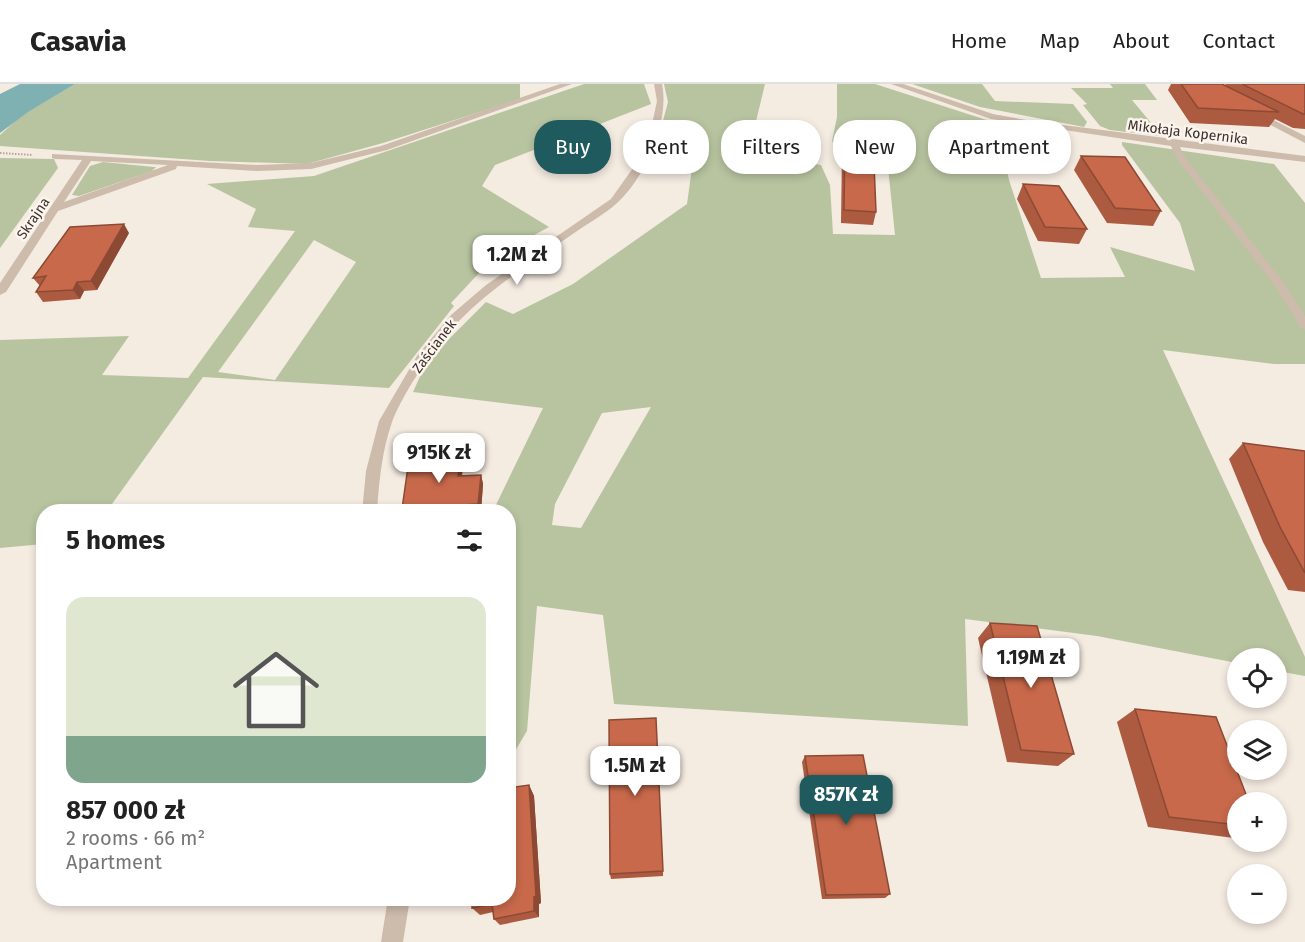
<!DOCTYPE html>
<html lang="en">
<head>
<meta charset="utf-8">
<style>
  :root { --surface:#fff; --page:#f2f2f2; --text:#222; --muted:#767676; --line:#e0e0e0; --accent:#1f5a5e }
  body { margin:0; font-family:"Fira Sans",sans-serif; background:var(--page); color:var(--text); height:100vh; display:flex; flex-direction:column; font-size:22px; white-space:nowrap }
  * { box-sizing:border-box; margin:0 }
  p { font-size:20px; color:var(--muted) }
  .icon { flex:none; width:33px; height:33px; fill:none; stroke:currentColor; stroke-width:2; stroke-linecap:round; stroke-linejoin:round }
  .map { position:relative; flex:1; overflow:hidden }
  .drawer { position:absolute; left:36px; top:420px; width:480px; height:402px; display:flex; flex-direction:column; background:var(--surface); border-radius:24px; box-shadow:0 3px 9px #0003 }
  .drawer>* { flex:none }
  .hud { position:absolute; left:534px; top:36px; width:570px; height:54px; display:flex; gap:12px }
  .fabs { position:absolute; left:1227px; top:564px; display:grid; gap:12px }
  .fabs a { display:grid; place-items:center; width:60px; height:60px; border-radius:50%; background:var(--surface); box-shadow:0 3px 9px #0003; font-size:30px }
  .price { position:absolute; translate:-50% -51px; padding:0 14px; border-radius:12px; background:#fff; color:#222; font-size:20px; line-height:39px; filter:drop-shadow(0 2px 3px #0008) }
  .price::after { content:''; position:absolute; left:50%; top:36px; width:18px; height:14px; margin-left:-9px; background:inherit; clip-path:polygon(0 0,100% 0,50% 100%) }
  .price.on { background:var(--accent); color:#fff }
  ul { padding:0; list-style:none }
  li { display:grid; align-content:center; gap:12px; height:318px; padding:0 30px }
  li span { display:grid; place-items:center; height:186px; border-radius:18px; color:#555 }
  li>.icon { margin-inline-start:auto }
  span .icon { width:108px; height:108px; fill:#fffc; stroke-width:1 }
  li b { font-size:26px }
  h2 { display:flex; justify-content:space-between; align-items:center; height:72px; padding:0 30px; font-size:26px }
  .tag { padding:0 21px; border-radius:24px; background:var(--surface); box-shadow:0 3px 9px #0003; font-size:21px; line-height:54px }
  .tag.on { background:var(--accent); color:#fff }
  header { display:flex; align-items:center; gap:36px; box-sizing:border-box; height:84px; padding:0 30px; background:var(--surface); border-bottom:2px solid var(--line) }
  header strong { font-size:28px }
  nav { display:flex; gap:33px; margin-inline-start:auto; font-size:21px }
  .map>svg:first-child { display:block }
  .green { fill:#b8c4a0; fill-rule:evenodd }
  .water { fill:#7fb0b2 }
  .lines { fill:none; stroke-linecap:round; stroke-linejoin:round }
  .path { stroke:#b9a596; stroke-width:2; stroke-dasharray:1.5 1.5; stroke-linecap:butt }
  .minor { fill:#cdbbac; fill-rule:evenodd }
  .wall { fill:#ac5a40 }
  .shaded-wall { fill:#8c4a34 }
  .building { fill:#c8694b; stroke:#8c4a34; stroke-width:1.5 }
  .labels { text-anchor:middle; stroke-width:5; stroke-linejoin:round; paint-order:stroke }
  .far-street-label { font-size:14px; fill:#3b302b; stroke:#fbf5ee }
</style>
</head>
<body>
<header>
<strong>Casavia</strong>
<nav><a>Home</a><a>Map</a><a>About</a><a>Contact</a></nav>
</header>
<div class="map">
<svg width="1305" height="858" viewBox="0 0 1305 858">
  <rect width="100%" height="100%" fill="#f4ebe1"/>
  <g class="green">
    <path d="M75,0H520V15L383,59L307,80L210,77L0,62V51L22,31Z"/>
    <path d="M584,0H644L651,20L495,81L482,102L549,143L494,173L451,219L454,222L389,304L203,293L107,427L44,428L43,460L0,464V256L129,252L102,291L188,294L295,147L248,143L256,125L207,100L314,92ZM314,156L356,178L275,296L218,288Z"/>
    <path d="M664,0H765L750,62L756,81L779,75L821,81L830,101L833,150L895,151L886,64L836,62L832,57L837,33V0H875L996,39L1009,96L1041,194L1125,193L1110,163L1195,187L1180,139L1122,61V58L1274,80L1305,119V280H1274L1163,266L1305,573V592L1277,587L1276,574H1238L1237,579L1097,552L965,535L968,642L614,620L603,531L537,522L527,647L512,672H509L508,428L493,427L543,324L413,308L427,277L486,218L513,230L573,200L687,120L695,62L657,59L668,18ZM651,323L581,444L552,441L555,420L602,329Z"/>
    <path d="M912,0H982L995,17L1073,20L1087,38L1084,43L980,23Z"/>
    <path d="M1110,0H1145L1157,16H1132L1162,52L1110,46L1100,42L1083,21L1087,20L1071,4H1113Z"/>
    <path d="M0,74L54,75L58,84L0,164Z"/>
    <path d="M103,78L154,83H156L152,87L79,112L72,111L90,82Z"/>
  </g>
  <path class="water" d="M20,0H75L28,28L0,49V10Z"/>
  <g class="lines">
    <path class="path" d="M0,69L33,71"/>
    <g class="minor">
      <path d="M560,0H572L387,66L311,85L258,87L177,82L176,85L58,127L6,208L0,211V199L82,76L55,75L52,74V70L258,81L311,79L381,62ZM91,77L168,81L64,118Z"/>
      <path d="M654,0H662C670,37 645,94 617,119C606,129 592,137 580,145C539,174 495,200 460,236C437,259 403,308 392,338C382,367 379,397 377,428H362L366,387L379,337L417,272L451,231L486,201L611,115L633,84L651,45L657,17Z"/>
      <path d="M891,0H903L993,30L1032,37L1305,72V78L1180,63L1184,72L1284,199L1305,232V245L1301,244L1275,202L1177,75L1171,62L991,35Z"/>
      <path d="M1254,26L1305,52V59L1251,31L1250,29Z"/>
      <path d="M388,814H410L403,858H381Z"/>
    </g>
  </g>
  <g class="wall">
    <path d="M1171,0H1222L1225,1L1226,0H1305V45L1293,44L1275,35L1269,43L1190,39L1168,6Z"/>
    <path d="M845,53L876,128L873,141L841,139L842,66Z"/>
    <path d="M1081,72L1161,127L1153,142L1107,139L1074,86Z"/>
    <path d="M1023,100L1087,145L1079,160L1038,157L1017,115Z"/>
    <path d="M129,149L97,206L84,207L80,215L43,218L36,208L40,202L33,194Z"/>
    <path d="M1243,359L1305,367V508L1288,506L1263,458L1229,375Z"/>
    <path d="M461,372L463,381L462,392L481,391L483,400L481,428H403L402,425Z"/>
    <path d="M990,539L1074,670L1058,682L1007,678L978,554Z"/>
    <path d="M1135,625L1238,718V753L1234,754L1148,743L1117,638Z"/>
    <path d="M805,672L890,810L885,814L822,815L802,678Z"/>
    <path d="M529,701L534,712L541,819L539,820V833L500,841L494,835L493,828L480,831L472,824Z"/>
    <path d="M663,787V792L611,795L610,790Z"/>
  </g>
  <g class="shaded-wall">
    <path d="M124,140L129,149L97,206L91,197Z"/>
    <path d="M77,198L84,207L80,215L73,206Z"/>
    <path d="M461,372L463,381L461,401L458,392Z"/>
    <path d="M481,391L483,400L481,428L478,420Z"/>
    <path d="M529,701L534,712L541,819L539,820V833L534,827Z"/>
  </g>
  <g class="building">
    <path d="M1181,0H1222L1279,28L1198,24Z"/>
    <path d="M1242,0H1305V30H1303Z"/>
    <path d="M845,53L873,55L876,128L844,126Z"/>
    <path d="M1081,72L1125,73L1161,127L1115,124Z"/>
    <path d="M1023,100L1059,102L1087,145L1045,143Z"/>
    <path d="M124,140L91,197L77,198L73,206L36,208L46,192L33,194L70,143Z"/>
    <path d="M1243,359L1305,367V489L1280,443Z"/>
    <path d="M461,372L458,392L481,391L478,420L402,425L409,376Z"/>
    <path d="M990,539L1037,542L1074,670L1021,666Z"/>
    <path d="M1135,625L1216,633L1249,718H1238V741L1169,733Z"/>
    <path d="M656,634L663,787L610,790L609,636Z"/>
    <path d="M863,671L890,810L826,811L805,672Z"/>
    <path d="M529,701L536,812L534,813V827L494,835L492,820L472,824V814H508V704Z"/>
  </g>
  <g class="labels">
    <g class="far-street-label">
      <text transform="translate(1188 48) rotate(7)" y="5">Mikołaja Kopernika</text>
      <text transform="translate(33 134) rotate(-56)" y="5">Skrajna</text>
      <text transform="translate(434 262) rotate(-53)" y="5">Zaścianek</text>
    </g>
  </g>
</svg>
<div class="fabs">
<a><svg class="icon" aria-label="locate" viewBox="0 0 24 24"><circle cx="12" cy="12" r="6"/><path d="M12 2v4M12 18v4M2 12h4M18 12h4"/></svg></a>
<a><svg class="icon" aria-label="layers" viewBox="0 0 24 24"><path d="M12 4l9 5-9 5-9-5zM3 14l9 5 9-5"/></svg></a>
<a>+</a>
<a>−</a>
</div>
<b class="price" style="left:517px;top:202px">1.2M zł</b>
<b class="price" style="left:439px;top:400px">915K zł</b>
<b class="price" style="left:1031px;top:605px">1.19M zł</b>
<b class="price" style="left:635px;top:713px">1.5M zł</b>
<b class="price on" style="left:846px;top:742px">857K zł</b>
<div class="hud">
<a class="tag on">Buy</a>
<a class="tag">Rent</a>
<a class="tag">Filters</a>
<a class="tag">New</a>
<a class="tag">Apartment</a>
</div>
<section class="drawer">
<h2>5 homes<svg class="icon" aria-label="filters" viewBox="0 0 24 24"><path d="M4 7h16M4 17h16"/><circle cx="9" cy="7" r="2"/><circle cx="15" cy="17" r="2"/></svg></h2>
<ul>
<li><span style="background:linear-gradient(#dfe7d0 75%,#7fa58c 0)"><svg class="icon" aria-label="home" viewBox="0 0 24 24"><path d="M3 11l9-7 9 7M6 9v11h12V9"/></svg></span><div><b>857 000 zł</b><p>2 rooms · 66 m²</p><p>Apartment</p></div></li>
</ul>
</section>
</div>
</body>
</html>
